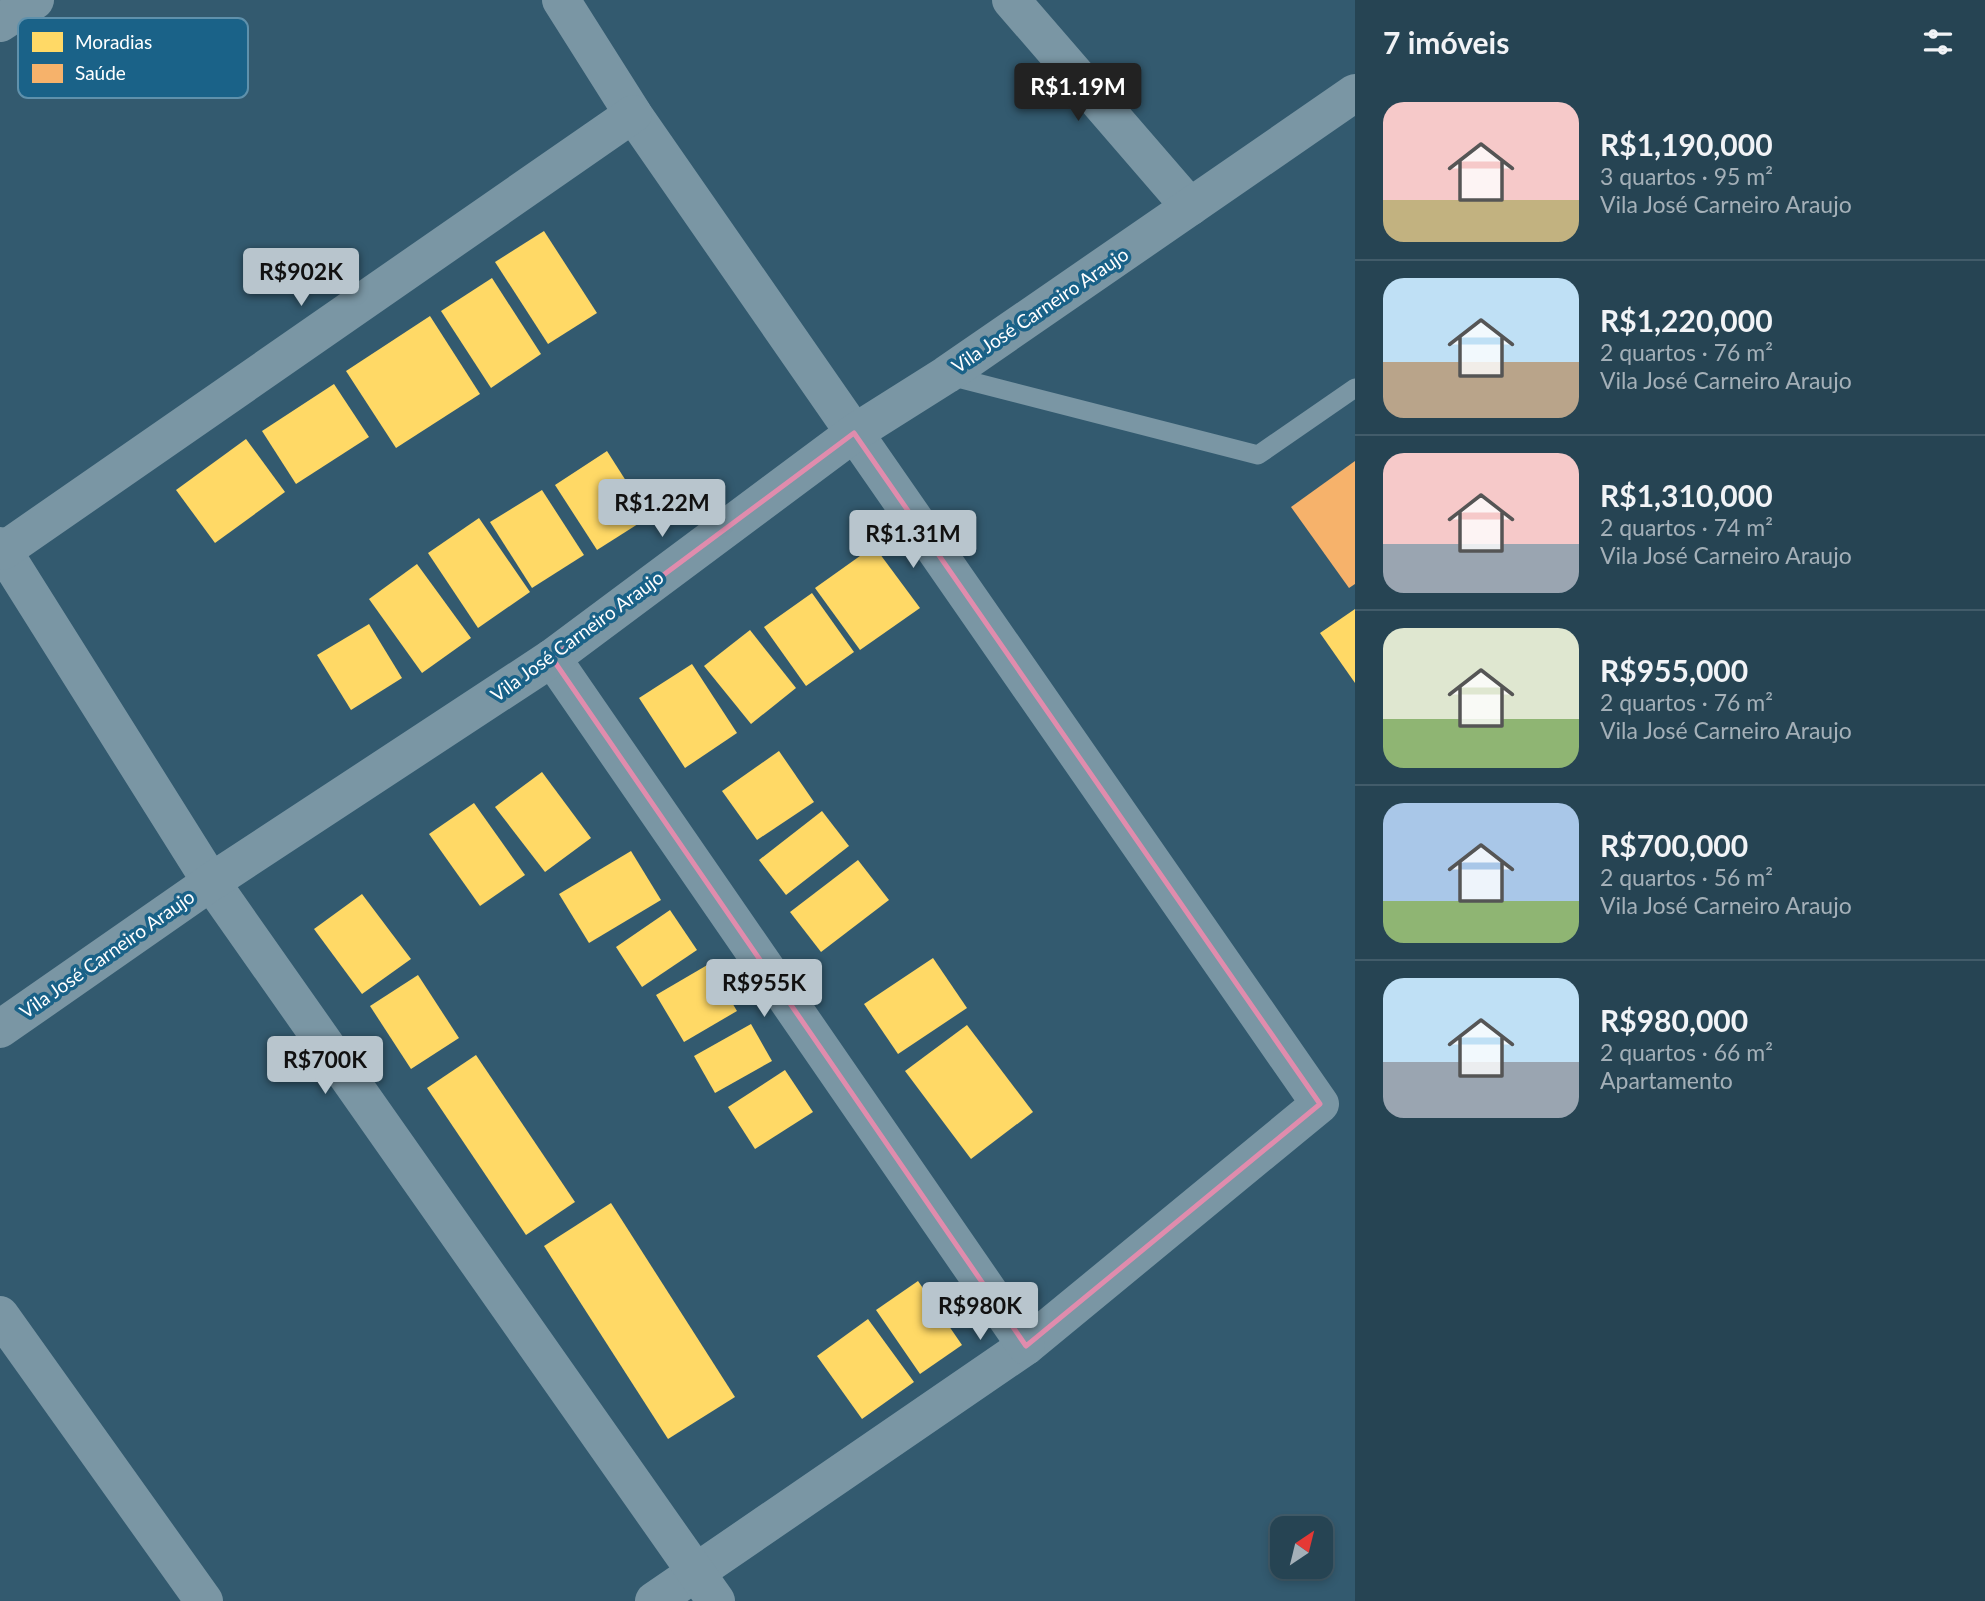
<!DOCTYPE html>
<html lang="pt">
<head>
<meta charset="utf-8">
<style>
  :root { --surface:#264453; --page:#324e5d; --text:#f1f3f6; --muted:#a4b0b8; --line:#425c6a; --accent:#b8c5cd }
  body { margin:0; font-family:Lato,sans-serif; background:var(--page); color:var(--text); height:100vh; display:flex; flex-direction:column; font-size:26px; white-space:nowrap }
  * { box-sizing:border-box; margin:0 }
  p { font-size:23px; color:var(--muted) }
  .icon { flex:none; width:38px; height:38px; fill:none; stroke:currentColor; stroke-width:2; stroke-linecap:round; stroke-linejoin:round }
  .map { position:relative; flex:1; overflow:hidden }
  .panel { display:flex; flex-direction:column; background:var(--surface); width:630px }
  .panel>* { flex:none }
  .needle { width:46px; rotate:35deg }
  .fabs { position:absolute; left:1270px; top:1516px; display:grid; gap:14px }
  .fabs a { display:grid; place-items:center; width:63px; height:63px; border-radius:14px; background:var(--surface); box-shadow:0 4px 10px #0003,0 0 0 2px var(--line); font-size:35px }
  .price { position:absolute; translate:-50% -60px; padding:0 16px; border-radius:7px; background:var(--accent); color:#111; font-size:23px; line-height:46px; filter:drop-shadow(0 2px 4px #0008) }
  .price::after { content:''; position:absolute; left:50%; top:42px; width:21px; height:16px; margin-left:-10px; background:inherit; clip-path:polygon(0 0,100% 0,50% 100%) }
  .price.current { background:#222; color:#fff }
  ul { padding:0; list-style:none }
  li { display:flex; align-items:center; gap:21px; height:175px; padding:0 28px }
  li+li { border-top:2px solid var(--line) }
  li span { display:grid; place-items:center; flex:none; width:196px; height:140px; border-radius:21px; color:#555 }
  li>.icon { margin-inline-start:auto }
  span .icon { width:84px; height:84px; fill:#fffc; stroke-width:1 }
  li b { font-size:30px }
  h2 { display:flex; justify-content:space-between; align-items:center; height:84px; padding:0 28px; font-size:30px }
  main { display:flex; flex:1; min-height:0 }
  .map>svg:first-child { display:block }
  .homes { fill:#ffd966 }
  .health { fill:#f6b26b }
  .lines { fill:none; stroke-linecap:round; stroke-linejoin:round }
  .service { stroke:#7a96a4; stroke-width:19 }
  .minor { stroke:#7a96a4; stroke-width:38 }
  .marked { fill:none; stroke:#e08cad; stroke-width:5; stroke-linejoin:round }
  .labels { text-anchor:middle; stroke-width:7; stroke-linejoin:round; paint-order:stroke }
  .street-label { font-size:19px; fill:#fff; stroke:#1a6288 }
  .key { fill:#1a6288; stroke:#5f91ac; stroke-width:2 }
  .key-label { font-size:19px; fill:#fff }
</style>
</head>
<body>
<main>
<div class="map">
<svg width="1355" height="1601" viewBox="0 0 1355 1601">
  <rect width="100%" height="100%" fill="#335a6f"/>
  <g class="homes">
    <path d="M544,231L597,313L548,344L495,262Z"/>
    <path d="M492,278L541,354L491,388L441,311Z"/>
    <path d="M430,316L480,394L396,448L346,371Z"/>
    <path d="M334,384L369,437L296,484L262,431Z"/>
    <path d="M246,439L285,492L215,543L176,490Z"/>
    <path d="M607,451L649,517L597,550L555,485Z"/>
    <path d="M542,490L584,555L532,588L490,522Z"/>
    <path d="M479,518L530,592L478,628L428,553Z"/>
    <path d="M874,546L920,608L860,650L815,588Z"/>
    <path d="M417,564L471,638L422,673L369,599Z"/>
    <path d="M812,593L854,652L806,686L764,627Z"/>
    <path d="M1355,609V683L1320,633Z"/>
    <path d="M369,624L402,678L351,710L317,655Z"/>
    <path d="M750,630L796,688L751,724L704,666Z"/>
    <path d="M692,664L737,733L685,768L639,698Z"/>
    <path d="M779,751L814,802L757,840L722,791Z"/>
    <path d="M542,772L591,838L545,872L495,807Z"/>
    <path d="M474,803L525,875L480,906L429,834Z"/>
    <path d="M822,811L849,846L786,895L759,860Z"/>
    <path d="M631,851L661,900L589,943L559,894Z"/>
    <path d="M858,860L889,900L821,952L790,912Z"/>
    <path d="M362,894L411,959L362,994L314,929Z"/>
    <path d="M670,910L697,950L642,987L616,947Z"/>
    <path d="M933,958L967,1008L898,1054L864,1004Z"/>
    <path d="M709,964L737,1011L684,1042L656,995Z"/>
    <path d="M418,975L459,1038L411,1069L370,1006Z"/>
    <path d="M751,1024L772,1061L715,1093L694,1056Z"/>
    <path d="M967,1025L1033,1112L971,1159L905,1071Z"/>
    <path d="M476,1055L575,1202L526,1235L427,1088Z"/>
    <path d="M785,1070L813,1112L755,1149L728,1107Z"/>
    <path d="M611,1203L735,1397L668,1439L544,1246Z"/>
    <path d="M918,1281L962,1345L920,1374L876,1310Z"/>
    <path d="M868,1319L914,1382L862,1419L817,1356Z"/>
  </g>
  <path class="health" d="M1355,461V584L1349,588L1291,507Z"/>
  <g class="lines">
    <path class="service" d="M946,375L1258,455L1355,388"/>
    <g class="minor">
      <path d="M561,0L633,114L1320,1104L1026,1346L654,1601"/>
      <path d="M1011,0L1190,207"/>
      <path d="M0,23L35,0"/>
      <path d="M0,546L211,882L716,1601"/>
      <path d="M3,551L633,114"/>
      <path d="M552,658L1026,1346"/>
      <path d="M0,1029L211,882L552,658L854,433L946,375L1355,93"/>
      <path d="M0,1315L204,1601"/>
    </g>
  </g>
  <path class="marked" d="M854,433L1320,1104L1026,1346L552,658Z"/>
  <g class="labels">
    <g class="street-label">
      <text transform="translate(1040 310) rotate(-34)" y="7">Vila José Carneiro Araujo</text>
      <text transform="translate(577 636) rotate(-36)" y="7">Vila José Carneiro Araujo</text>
      <text transform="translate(107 954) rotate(-35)" y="7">Vila José Carneiro Araujo</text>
    </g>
  </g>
  <rect x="18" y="18" width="230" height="80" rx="10" class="key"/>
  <rect x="32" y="32" width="31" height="20" fill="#ffd966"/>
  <rect x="32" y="64" width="31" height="19" fill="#f6b26b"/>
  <g class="key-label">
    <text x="75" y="49">Moradias</text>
    <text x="75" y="80">Saúde</text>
  </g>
</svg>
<div class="fabs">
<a><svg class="needle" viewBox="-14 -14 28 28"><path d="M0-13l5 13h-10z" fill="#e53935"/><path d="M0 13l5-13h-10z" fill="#a4b0b8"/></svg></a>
</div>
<b class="price current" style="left:1078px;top:123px">R$1.19M</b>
<b class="price" style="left:301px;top:308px">R$902K</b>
<b class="price" style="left:662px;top:539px">R$1.22M</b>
<b class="price" style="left:913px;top:570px">R$1.31M</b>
<b class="price" style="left:764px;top:1019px">R$955K</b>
<b class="price" style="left:325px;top:1096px">R$700K</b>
<b class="price" style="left:980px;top:1342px">R$980K</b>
</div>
<section class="panel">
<h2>7 imóveis<svg class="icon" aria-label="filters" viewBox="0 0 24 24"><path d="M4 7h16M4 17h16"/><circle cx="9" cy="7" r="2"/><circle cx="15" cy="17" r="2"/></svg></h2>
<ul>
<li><span style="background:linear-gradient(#f6c9c9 70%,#c2b280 0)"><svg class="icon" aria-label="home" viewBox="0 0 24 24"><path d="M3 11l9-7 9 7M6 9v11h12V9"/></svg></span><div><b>R$1,190,000</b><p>3 quartos · 95 m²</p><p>Vila José Carneiro Araujo</p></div></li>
<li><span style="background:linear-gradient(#bfe0f5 60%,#b9a48a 0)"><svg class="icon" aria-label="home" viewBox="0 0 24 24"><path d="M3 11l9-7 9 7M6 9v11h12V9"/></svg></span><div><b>R$1,220,000</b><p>2 quartos · 76 m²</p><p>Vila José Carneiro Araujo</p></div></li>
<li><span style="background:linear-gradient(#f6c9c9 65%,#9aa5b1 0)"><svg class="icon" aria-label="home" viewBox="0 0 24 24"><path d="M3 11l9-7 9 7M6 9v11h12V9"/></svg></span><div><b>R$1,310,000</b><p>2 quartos · 74 m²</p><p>Vila José Carneiro Araujo</p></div></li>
<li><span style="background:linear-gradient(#dfe7d0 65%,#8fb573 0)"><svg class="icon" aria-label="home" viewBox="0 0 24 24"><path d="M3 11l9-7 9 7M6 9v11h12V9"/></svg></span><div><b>R$955,000</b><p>2 quartos · 76 m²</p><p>Vila José Carneiro Araujo</p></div></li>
<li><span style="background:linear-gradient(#a9c7e8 70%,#8fb573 0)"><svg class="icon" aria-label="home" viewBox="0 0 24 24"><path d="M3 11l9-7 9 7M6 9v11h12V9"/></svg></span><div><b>R$700,000</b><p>2 quartos · 56 m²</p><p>Vila José Carneiro Araujo</p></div></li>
<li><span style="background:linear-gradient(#bfe0f5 60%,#9aa5b1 0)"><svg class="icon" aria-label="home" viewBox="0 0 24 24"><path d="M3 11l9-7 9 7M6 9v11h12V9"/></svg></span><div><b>R$980,000</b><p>2 quartos · 66 m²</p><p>Apartamento</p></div></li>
</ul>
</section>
</main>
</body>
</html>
